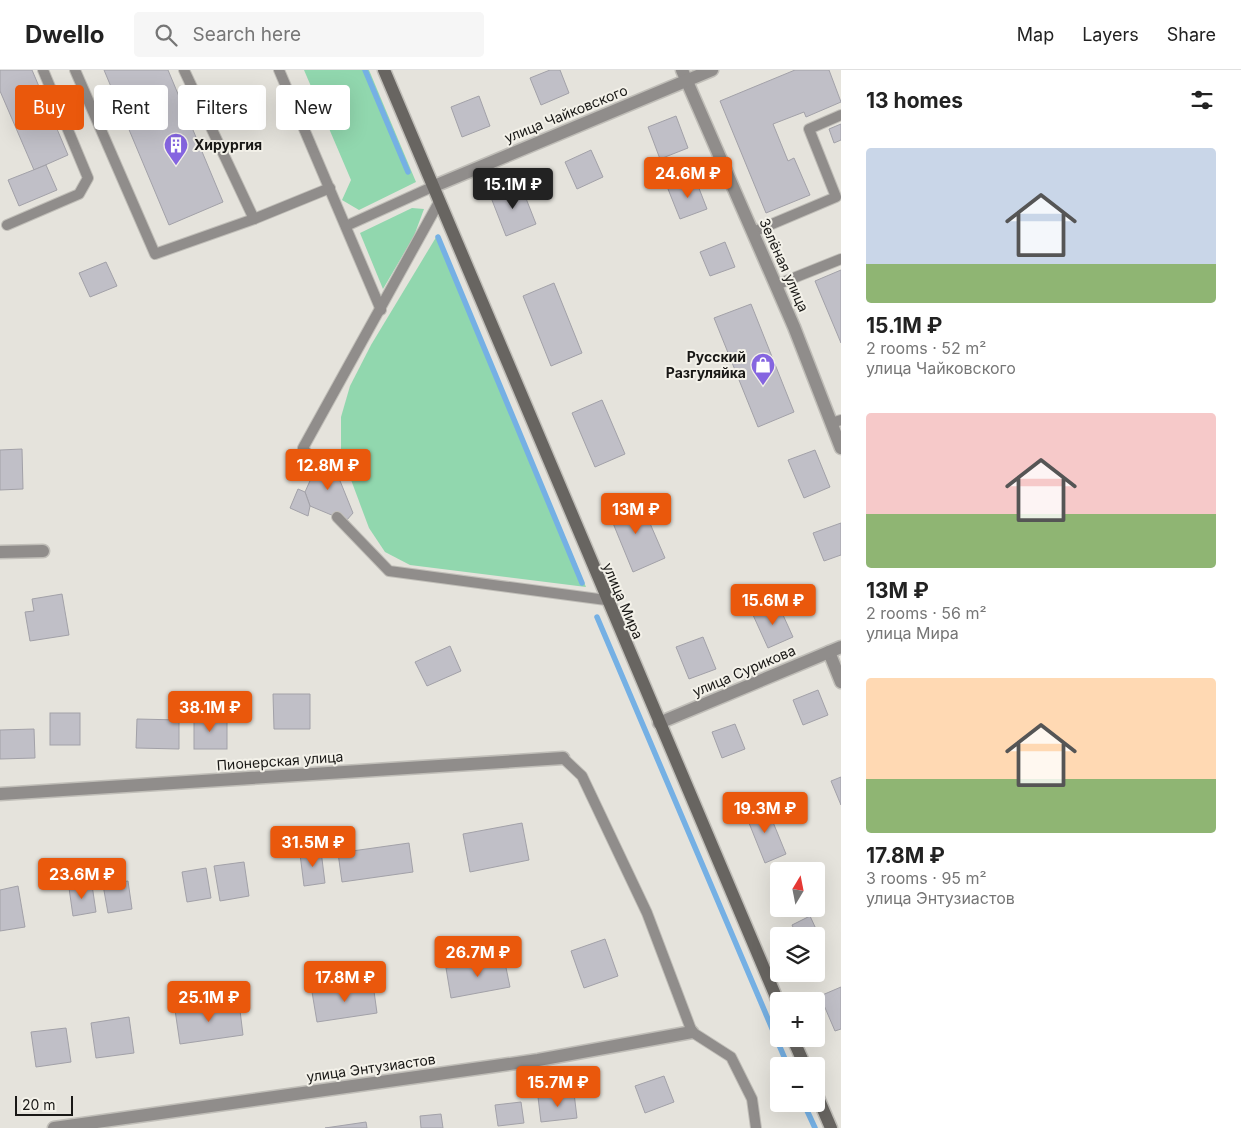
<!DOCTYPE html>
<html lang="en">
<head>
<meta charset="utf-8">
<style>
  :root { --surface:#fff; --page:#f6f6f6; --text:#222; --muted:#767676; --line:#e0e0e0; --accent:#ea580c }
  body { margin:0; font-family:Inter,sans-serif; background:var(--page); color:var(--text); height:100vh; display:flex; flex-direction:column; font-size:19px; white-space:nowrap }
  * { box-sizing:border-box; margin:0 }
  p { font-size:16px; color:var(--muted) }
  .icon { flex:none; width:28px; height:28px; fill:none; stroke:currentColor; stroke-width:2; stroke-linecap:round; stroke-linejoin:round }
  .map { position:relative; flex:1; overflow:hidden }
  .side { display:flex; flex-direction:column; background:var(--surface); width:400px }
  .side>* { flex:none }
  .guide { position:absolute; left:15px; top:15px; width:475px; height:45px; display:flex; gap:10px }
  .needle { width:32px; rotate:10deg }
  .fabs { position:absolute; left:770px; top:792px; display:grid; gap:10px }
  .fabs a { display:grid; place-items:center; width:55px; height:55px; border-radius:5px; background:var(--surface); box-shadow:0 5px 20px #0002; font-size:25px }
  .scale { position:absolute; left:15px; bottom:12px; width:58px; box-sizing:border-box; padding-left:5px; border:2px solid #191816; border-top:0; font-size:14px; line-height:18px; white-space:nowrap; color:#191816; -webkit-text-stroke:4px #f3f1e9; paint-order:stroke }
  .price { position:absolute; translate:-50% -42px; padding:0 11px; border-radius:5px; background:var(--accent); color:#fff; font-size:16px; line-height:32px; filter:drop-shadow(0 1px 2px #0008) }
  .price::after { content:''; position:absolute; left:50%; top:30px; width:15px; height:11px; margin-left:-8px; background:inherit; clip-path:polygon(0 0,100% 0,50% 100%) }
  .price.selected { background:#222; color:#fff }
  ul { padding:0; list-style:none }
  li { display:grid; align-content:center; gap:10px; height:265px; padding:0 25px }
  li span { display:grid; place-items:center; height:155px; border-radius:5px; color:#555 }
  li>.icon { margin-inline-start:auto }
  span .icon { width:90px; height:90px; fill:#fffc; stroke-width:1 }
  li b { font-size:21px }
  h2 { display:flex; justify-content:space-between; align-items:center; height:60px; padding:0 25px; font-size:21px }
  .tag { padding:0 18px; border-radius:5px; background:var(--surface); box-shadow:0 5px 20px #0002; font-size:18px; line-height:45px }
  .tag.selected { background:var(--accent); color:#fff }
  header { display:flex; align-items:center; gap:30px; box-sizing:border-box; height:70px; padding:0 25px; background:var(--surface); border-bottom:1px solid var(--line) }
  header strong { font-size:24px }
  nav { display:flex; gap:28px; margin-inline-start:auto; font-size:18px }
  .search { width:350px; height:45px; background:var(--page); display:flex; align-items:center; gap:12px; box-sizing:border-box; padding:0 18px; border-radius:5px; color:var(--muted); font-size:19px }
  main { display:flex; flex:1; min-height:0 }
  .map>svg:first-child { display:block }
  .green { fill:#91d7ae }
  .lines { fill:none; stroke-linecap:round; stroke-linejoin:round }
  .stream { stroke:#75b0e4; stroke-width:5.5 }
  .building { fill:#c0bfc7; stroke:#a2a1a8 }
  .service-casing { stroke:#c0beb8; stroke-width:12 }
  .minor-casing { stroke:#c0beb8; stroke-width:15 }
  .secondary-casing { stroke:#c0beb8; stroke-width:15 }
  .service { stroke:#908d8b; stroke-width:10 }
  .minor { stroke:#908d8b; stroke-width:12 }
  .secondary { stroke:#686561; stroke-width:12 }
  .labels { text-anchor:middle; stroke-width:4; stroke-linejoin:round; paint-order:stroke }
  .street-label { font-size:14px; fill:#191816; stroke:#f3f1e9 }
  .poi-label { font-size:14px; font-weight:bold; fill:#191816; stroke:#f3f1e9; text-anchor:start }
</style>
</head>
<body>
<header>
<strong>Dwello</strong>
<div class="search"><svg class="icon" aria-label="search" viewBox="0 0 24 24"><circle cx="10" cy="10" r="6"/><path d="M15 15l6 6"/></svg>Search here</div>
<nav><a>Map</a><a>Layers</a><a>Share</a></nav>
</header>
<main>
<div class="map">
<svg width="841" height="1058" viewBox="0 0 841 1058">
  <rect width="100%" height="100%" fill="#e5e3dc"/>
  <g class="green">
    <path d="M304,0H369L416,112L359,140L342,130L351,110Z"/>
    <path d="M412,138L424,139L414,166L383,219L360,163Z"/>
    <path d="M438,164L586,517L410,495L385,482L369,458L341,383V347L350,316L371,275Z"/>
  </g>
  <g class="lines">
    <g class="stream">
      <path d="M365,0L408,102"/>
      <path d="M438,167L582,513"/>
      <path d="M597,547L788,996"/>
      <path d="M804,1034L815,1058"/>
    </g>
  </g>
  <g class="building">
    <path d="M0,0H32L68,85L34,100L0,21Z"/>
    <path d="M104,0H168L223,132L169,155Z"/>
    <path d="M550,0H560L569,23L541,35L530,8Z"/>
    <path d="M795,0H829L841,32L806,47L804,42L773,54L788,91L794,88L810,125L766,143L720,31Z"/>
    <path d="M479,26L490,56L462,67L451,37Z"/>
    <path d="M676,46L688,78L660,89L648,57Z"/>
    <path d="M841,54V70L834,73L829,59Z"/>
    <path d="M591,80L603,107L577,119L565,92Z"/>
    <path d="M46,95L57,120L19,136L8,110Z"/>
    <path d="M695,108L707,139L680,149L668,119Z"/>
    <path d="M520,113L536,154L506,166L490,125Z"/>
    <path d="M725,172L735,197L710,206L700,182Z"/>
    <path d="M106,192L117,216L90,227L79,203Z"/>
    <path d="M841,200V273L815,211Z"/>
    <path d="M554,213L582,283L551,296L523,226Z"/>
    <path d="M751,234L794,342L758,357L714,248Z"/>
    <path d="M602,330L625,384L595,397L572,343Z"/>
    <path d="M22,379L23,419L0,420V380Z"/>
    <path d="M815,380L830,417L804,428L788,390Z"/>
    <path d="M321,386H330L353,443L346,451L310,436L305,422Z"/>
    <path d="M298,419L305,422L310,436L308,446L290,438Z"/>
    <path d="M639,428L665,488L633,502L608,441Z"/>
    <path d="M841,453V485L824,491L813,463Z"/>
    <path d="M62,524L69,565L30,571L25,542L34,541L32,529Z"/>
    <path d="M778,534L793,567L768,578L753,545Z"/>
    <path d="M703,567L716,599L689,609L676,577Z"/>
    <path d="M450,576L461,601L427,616L415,592Z"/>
    <path d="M818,620L828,645L803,655L793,630Z"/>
    <path d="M273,624H310V659H274Z"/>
    <rect x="50" y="643" width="30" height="32"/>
    <rect x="194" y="646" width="33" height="33"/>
    <path d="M137,649L179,650V679L136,678Z"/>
    <path d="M735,654L745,679L722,688L712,662Z"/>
    <path d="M34,659L35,688L0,689V660Z"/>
    <path d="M841,707V735L831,711Z"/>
    <path d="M766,735L786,784L765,793L745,743Z"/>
    <path d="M522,753L529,790L470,802L463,764Z"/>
    <path d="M409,773L413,802L342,812L338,783Z"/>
    <path d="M321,781L325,813L304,816L300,784Z"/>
    <path d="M244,792L249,826L220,831L214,796Z"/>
    <path d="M206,798L211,828L187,832L182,802Z"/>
    <path d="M128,811L132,839L108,843L103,815Z"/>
    <path d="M92,815L96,842L73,846L69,818Z"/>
    <path d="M18,816L25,857L0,861V820Z"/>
    <path d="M810,846L822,872L816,875V866H797L792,855Z"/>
    <path d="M605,869L618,906L584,918L571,881Z"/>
    <path d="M504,888L510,917L451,928L446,898Z"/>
    <path d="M373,914L377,943L317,952L312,922Z"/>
    <path d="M841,917V959L835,961L820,926Z"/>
    <path d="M239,932L243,965L180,974L175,940Z"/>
    <path d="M129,947L134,983L96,988L91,953Z"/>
    <path d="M66,958L71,992L36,997L31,962Z"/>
    <path d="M664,1006L674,1032L645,1043L635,1016Z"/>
    <path d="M574,1023L577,1048L541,1052L538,1027Z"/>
    <path d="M521,1032L524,1053L498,1056L495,1035Z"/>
    <path d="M441,1044L443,1058H421L420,1046Z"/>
    <path d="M366,1052L367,1058H325Z"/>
  </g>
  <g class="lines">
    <defs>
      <g id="service">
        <path d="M75,0L155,184L254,149L330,118"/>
        <path d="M184,0L254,149"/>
        <path d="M279,0L381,240"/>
        <path d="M7,155L79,124L88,108L43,0"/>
        <path d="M346,156L432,117"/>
        <path d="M753,162L836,127L809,59L841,45"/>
        <path d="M776,215L841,189"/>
        <path d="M831,353L841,350"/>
        <path d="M317,396L303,378L439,132"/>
        <path d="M337,447L389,501L606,530"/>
        <path d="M563,688L582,706L647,843L692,962L731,987L752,1029L756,1058"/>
      </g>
      <g id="minor">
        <path d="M682,0L794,257L841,378"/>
        <path d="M432,117L712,0"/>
        <path d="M0,482L43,481"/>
        <path d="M829,582L841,612"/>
        <path d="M659,653L841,577"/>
        <path d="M0,724L563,688"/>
        <path d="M54,1058L538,990L692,962"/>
      </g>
      <g id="secondary">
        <path d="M384,0L779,934"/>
        <path d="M793,969L805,996"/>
        <path d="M816,1023L831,1058"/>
      </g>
    </defs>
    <use href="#service" class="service-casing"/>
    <use href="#minor" class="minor-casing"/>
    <use href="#secondary" class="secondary-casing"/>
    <use href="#service" class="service"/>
    <use href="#minor" class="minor"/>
    <use href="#secondary" class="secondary"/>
  </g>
  <defs>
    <symbol id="building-pin" viewBox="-11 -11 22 30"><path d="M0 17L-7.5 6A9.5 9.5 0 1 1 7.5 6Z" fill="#8565e0" stroke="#f3f1e9"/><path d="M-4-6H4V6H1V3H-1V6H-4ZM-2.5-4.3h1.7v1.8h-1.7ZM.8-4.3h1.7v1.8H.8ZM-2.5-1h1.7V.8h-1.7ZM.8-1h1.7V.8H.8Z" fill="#fff"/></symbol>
    <symbol id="shop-pin" viewBox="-11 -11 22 30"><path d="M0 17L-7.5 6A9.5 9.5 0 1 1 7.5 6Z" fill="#8565e0" stroke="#f3f1e9"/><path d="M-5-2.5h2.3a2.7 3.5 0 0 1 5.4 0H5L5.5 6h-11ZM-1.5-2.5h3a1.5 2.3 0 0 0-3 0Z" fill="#fff"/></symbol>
  </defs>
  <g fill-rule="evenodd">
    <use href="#building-pin" x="162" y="61" width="28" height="38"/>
    <use href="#shop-pin" x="749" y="281" width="28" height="38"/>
  </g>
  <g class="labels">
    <g class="street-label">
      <text transform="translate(566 44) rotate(-22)" y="5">улица Чайковского</text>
      <text transform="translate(784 195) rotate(66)" y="5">Зелёная улица</text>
      <text transform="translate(623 531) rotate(67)" y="5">улица Мира</text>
      <text transform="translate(744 601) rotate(-23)" y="5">улица Сурикова</text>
      <text transform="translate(280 691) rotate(-4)" y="5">Пионерская улица</text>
      <text transform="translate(371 998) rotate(-8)" y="5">улица Энтузиастов</text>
    </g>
    <g class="poi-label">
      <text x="194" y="80">Хирургия</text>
      <text x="746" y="292" text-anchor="end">Русский<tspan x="746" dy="16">Разгуляйка</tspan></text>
    </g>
  </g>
</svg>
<div class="fabs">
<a><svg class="needle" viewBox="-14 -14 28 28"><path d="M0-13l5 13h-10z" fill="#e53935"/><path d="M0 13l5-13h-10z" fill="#767676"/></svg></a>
<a><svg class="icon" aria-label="layers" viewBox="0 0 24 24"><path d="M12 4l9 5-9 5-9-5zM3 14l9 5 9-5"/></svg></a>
<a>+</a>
<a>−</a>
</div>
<div class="scale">20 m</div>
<b class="price" style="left:688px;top:129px">24.6M ₽</b>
<b class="price selected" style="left:513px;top:140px">15.1M ₽</b>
<b class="price" style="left:328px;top:421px">12.8M ₽</b>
<b class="price" style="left:636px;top:465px">13M ₽</b>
<b class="price" style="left:773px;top:556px">15.6M ₽</b>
<b class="price" style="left:210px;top:663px">38.1M ₽</b>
<b class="price" style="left:765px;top:764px">19.3M ₽</b>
<b class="price" style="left:313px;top:798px">31.5M ₽</b>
<b class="price" style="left:82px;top:830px">23.6M ₽</b>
<b class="price" style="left:478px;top:908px">26.7M ₽</b>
<b class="price" style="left:345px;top:933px">17.8M ₽</b>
<b class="price" style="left:209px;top:953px">25.1M ₽</b>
<b class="price" style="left:558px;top:1038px">15.7M ₽</b>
<div class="guide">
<a class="tag selected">Buy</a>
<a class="tag">Rent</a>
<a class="tag">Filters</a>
<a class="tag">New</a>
</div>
</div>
<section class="side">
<h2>13 homes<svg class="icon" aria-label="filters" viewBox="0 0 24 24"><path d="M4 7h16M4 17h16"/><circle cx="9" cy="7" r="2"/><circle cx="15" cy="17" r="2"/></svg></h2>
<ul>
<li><span style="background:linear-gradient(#c9d6e8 75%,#8fb573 0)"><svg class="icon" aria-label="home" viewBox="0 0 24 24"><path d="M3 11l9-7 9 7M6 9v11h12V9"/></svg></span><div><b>15.1M ₽</b><p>2 rooms · 52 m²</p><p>улица Чайковского</p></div></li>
<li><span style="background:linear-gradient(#f6c9c9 65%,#8fb573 0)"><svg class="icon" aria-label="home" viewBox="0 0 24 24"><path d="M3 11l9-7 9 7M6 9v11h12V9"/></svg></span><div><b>13M ₽</b><p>2 rooms · 56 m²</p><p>улица Мира</p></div></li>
<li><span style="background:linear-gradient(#ffd9b3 65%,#8fb573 0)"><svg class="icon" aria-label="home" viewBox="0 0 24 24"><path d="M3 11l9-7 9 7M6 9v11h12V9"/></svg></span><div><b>17.8M ₽</b><p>3 rooms · 95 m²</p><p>улица Энтузиастов</p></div></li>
</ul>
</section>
</main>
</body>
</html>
